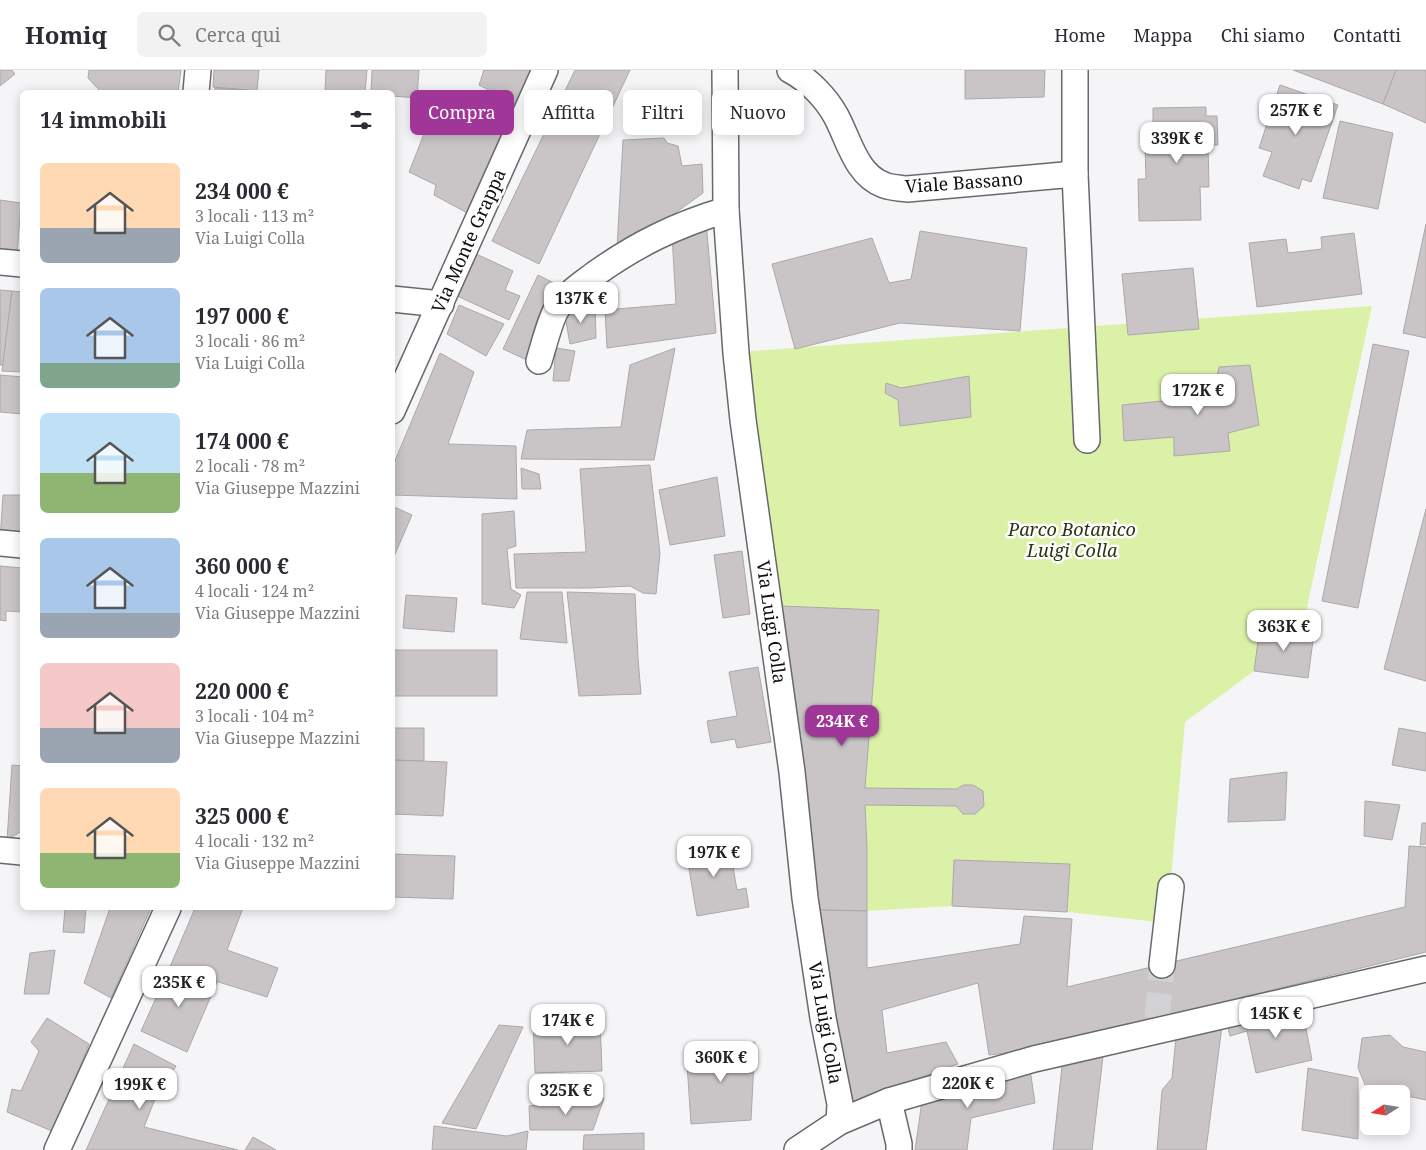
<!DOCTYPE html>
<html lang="it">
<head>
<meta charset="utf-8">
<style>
  :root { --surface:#fff; --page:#f2f2f3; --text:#2b2b33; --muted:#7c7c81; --line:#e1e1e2; --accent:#a03798 }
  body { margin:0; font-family:"Noto Serif",serif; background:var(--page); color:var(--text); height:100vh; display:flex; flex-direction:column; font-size:19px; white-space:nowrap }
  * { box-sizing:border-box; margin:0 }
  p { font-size:16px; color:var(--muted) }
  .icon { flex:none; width:28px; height:28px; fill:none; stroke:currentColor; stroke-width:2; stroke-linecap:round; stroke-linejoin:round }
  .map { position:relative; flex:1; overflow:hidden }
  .side { position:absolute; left:20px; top:20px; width:375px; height:820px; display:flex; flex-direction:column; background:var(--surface); border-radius:8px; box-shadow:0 2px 12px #0003 }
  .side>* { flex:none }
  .hud { position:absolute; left:410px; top:20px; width:475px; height:45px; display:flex; gap:10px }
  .needle { width:32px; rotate:258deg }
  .fabs { position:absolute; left:1360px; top:1015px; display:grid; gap:10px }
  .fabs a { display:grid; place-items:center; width:50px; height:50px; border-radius:8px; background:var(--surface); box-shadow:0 2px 12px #0003; font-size:25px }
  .price { position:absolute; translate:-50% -42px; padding:0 11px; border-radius:10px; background:#fff; color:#222; font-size:16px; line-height:32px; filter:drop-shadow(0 1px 2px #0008) }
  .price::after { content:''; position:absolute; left:50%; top:30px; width:15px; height:11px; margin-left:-8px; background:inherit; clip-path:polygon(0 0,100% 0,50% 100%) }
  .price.on { background:var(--accent); color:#fff }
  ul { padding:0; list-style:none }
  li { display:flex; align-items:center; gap:15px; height:125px; padding:0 20px }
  li span { display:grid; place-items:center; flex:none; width:140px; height:100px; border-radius:8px; color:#555 }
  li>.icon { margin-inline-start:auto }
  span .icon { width:60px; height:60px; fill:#fffc; stroke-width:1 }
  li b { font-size:21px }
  h2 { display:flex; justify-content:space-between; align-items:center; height:60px; padding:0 20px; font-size:21px }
  .chip { padding:0 18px; border-radius:8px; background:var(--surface); box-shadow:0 2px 12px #0003; font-size:18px; line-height:45px }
  .chip.on { background:var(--accent); color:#fff }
  header { display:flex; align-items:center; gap:30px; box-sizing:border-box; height:70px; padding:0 25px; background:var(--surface); border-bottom:1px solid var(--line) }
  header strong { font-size:24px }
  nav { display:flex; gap:28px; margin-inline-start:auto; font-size:18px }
  .search { width:350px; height:45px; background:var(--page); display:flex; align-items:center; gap:12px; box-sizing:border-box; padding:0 18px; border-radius:8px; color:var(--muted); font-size:19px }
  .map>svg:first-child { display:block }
  .green { fill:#dbf1a8 }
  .building { fill:#c9c5c6; stroke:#aca8a9 }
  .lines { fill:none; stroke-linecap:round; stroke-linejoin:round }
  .minor-tunnel { stroke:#d2d2d5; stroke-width:25; stroke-dasharray:25 12; stroke-linecap:butt }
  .minor-casing { stroke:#68696c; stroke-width:28 }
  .minor { stroke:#fff; stroke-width:25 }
  .labels { text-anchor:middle; stroke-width:5; stroke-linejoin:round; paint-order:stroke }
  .street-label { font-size:18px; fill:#0e0e10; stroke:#fff }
  .park-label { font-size:18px; font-style:italic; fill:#2c360e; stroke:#fff }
</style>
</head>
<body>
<header>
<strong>Homiq</strong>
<div class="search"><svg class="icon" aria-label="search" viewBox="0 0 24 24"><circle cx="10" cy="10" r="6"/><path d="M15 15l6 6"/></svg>Cerca qui</div>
<nav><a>Home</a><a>Mappa</a><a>Chi siamo</a><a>Contatti</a></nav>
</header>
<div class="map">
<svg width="1426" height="1080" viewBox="0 0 1426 1080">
  <rect width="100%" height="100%" fill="#f5f5f8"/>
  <path class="green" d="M1372,236L1304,551L1260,556L1254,601L1185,652L1167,853L1067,842L1070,794L954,790L952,836L867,841V777L865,735L956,736L963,744H975L984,733L983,721L969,715L957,719L865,718L879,541L781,536L736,283L750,282L751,281Z"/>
  <g class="building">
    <path d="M0,0H12L15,4L0,16Z"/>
    <path d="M89,0H181L178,22H101L88,8Z"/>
    <path d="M214,0H259L257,21L213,17Z"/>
    <path d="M326,0H367L365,22H325Z"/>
    <path d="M372,0H419L417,28L392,26V22H371Z"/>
    <path d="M484,0H534L516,34L479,15Z"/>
    <path d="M575,0H630L539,194L492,171Z"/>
    <path d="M965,0H1045L1044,27L965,29Z"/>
    <path d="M1293,0H1396L1383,34Z"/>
    <path d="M1396,0H1426V53L1383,34Z"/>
    <path d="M1280,15L1338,35L1311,112L1302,109L1299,119L1263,106L1272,82L1259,78Z"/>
    <path d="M215,18L257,21L272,22H215Z"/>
    <path d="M437,31L509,64L471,145L434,125L436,115L409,102Z"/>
    <path d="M1206,37V46H1217L1218,75H1208L1209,117H1200L1201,150L1139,151L1138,109H1146L1145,77L1153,76V38Z"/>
    <path d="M1340,51L1393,63L1378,139L1323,128Z"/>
    <path d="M664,68L667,73L678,76L682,96L702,94L703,123L625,179L617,178L623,70Z"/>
    <path d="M0,130L21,133L17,186L0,185Z"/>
    <path d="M706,152L716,263L607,278L605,240L676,234L672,165Z"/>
    <path d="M1426,154V268L1403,263Z"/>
    <path d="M920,161L1027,178L1020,261L900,253L795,279L772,194L872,168L889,213L911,209Z"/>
    <path d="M1354,163L1362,224L1257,237L1249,173L1286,169L1288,183L1322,179L1321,167Z"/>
    <path d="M472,182L513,201L505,220L520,226L509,250L453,224Z"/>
    <path d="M1193,198L1199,259L1128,265L1122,204Z"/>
    <path d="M538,205L562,217L527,290L503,279Z"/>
    <path d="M0,220L12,221L3,295H0Z"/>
    <path d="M12,221L22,222V302L2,301Z"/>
    <path d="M459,235L504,254L486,286L447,264Z"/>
    <path d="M595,235L596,268L570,274L564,241Z"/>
    <path d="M1373,274L1409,281L1358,538L1322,531Z"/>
    <path d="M556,278L575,281L569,311H553Z"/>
    <path d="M675,278L654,390L521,389L527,360L621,357L630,295Z"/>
    <path d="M440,283L474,302L448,374L516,376L517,429L392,425V398Z"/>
    <path d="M1250,295L1259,355L1228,363L1230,381L1174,386V367L1124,371L1122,335L1213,326L1219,297Z"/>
    <path d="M0,305L22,307V344L0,342Z"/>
    <path d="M969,306L971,347L900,356L898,330L885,323L886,313L901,318Z"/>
    <path d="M650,395L660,483L656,524L643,523L630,516L589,518H516L514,484L586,482L580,399Z"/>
    <path d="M521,398L539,404L541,419H522Z"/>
    <path d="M717,407L725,466L670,475L659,420Z"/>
    <path d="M3,425H22V472L0,470Z"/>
    <path d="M392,436L412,445L392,491Z"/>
    <path d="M1426,439V611L1384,599Z"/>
    <path d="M514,441L516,476L507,479L511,519L521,525L514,538L482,534V444Z"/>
    <path d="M742,481L750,544L723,548L714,485Z"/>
    <path d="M0,496L22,498V542L6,541V551L0,550Z"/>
    <path d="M527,522H562L567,573L520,569Z"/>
    <path d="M567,522L635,524L638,588L641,624L579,626Z"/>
    <path d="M406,525L457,528L454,562L403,558Z"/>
    <path d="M781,536L879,540L865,718L957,719L963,715H973L983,721L984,736L975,744H963L956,736L865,735L867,777V841L819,840L803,732Z"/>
    <path d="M1260,556L1314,563L1308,608L1254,601Z"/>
    <rect x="392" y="580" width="105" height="46"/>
    <path d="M758,597L771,672L737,678L735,669L711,673L707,651L737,646L729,602Z"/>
    <path d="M392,658H424V691L392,690Z"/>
    <path d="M1399,658L1426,663V701L1392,695Z"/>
    <path d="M392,690L447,692L443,746L392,744Z"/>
    <path d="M12,695L22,696V761L7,770Z"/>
    <path d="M1287,702L1285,750L1228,752L1230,709Z"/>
    <path d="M1365,731L1400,735L1392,770L1364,766Z"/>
    <path d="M1422,753H1426V774L1420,775Z"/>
    <path d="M728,768L737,820L746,818L749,837L697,846L685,775Z"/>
    <path d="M1409,776L1426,777V882L1029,980L989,985L978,913L882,940L887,983L946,972L958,994L849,1033L819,840L867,841V898L1020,874L1024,846L1072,849L1067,917L1405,837Z"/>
    <path d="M392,784L455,786L453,829L392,827Z"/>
    <path d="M954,790L1070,794L1067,842L952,836Z"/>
    <path d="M65,838H86L84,863L63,862Z"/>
    <path d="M110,838H151L111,928L84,913Z"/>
    <path d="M195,838H243L227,880L278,898L267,927L170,897Z"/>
    <path d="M55,880L49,924H24L30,883Z"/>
    <path d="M170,897L217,912L187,982L141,961Z"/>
    <path d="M1302,937L1312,990L1256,1003L1247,961L1230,966L1227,954Z"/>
    <path d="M47,948L89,974L54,1062L7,1042L12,1019L21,1021L39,981L31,972Z"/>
    <path d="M600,948L602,1001L535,1003L533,951Z"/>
    <path d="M499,955L523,957L476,1059L442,1053Z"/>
    <path d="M1222,956L1206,1080H1157L1162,1020L1172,1008L1176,967Z"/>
    <path d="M1390,965L1403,977L1426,982V1030L1366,1017L1358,998L1362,968Z"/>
    <path d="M755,972L751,1050L691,1054L686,979Z"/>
    <path d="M134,974L176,996L155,1029L144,1057L238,1080H86Z"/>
    <path d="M1104,978L1092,1080H1053L1063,987Z"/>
    <path d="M1308,998L1358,1008V1069L1302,1060Z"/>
    <path d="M1030,999L1035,1033L971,1048L967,1080H915L923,1024Z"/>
    <path d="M604,1028L593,1060H530L529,1036Z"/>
    <path d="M434,1056L507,1066L528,1061L526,1080H432Z"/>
    <path d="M644,1063V1080H583L584,1065Z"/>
    <path d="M253,1067L276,1080H245Z"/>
  </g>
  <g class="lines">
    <path class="minor-tunnel" d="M1157,948L1162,895"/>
    <defs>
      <g id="minor">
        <path d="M725,0L726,140L736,283L743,350L792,702L805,828L823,948L840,1034L839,1052"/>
        <path d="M790,0C809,10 826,28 836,46C849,70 856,105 884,115C891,118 900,118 907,119L1075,104"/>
        <path d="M1075,0V104L1087,370"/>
        <path d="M196,22L198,0"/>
        <path d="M0,192L22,194"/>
        <path d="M392,229L441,234"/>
        <path d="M539,291C543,278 551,246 558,237C568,223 582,214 595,204C637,174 676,155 726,140"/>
        <path d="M392,341L545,0"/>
        <path d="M0,473L22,475"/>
        <path d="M0,780L22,782"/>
        <path d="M1162,895L1171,817"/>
        <path d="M889,1031L899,1074V1080"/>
        <path d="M57,1080L168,838"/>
        <path d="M797,1080L839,1052L889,1031L1034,989L1426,899"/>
      </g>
    </defs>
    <use href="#minor" class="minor-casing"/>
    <use href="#minor" class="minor"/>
  </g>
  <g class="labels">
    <g class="street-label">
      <text transform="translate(964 113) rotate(-4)" y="6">Viale Bassano</text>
      <text transform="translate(469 171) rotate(-66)" y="6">Via Monte Grappa</text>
      <text transform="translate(771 552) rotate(82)" y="6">Via Luigi Colla</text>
      <text transform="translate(825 953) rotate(80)" y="6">Via Luigi Colla</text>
    </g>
    <g class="park-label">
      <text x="1072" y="466">Parco Botanico<tspan x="1072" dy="21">Luigi Colla</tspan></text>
    </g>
  </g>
</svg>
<div class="fabs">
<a><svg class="needle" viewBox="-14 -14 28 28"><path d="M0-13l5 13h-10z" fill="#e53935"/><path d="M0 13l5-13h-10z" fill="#7c7c81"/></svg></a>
</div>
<b class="price" style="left:1296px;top:66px">257K €</b>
<b class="price" style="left:1177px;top:94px">339K €</b>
<b class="price" style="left:581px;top:254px">137K €</b>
<b class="price" style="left:1198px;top:346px">172K €</b>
<b class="price" style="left:1284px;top:582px">363K €</b>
<b class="price on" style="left:842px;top:677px">234K €</b>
<b class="price" style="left:714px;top:808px">197K €</b>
<b class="price" style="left:179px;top:938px">235K €</b>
<b class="price" style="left:1276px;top:969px">145K €</b>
<b class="price" style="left:568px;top:976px">174K €</b>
<b class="price" style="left:721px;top:1013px">360K €</b>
<b class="price" style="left:968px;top:1039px">220K €</b>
<b class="price" style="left:140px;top:1040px">199K €</b>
<b class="price" style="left:566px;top:1046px">325K €</b>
<div class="hud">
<a class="chip on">Compra</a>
<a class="chip">Affitta</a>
<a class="chip">Filtri</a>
<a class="chip">Nuovo</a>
</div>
<section class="side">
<h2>14 immobili<svg class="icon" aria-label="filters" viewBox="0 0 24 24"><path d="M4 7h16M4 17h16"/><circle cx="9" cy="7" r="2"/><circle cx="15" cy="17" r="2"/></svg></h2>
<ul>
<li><span style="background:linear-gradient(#ffd9b3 65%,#9aa5b1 0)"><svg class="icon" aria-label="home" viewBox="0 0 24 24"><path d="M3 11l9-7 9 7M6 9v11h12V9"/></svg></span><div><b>234 000 €</b><p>3 locali · 113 m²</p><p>Via Luigi Colla</p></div></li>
<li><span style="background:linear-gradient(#a9c7e8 75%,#7fa58c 0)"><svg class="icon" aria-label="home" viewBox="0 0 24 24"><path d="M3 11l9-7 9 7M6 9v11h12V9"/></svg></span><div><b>197 000 €</b><p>3 locali · 86 m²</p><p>Via Luigi Colla</p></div></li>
<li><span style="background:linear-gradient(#bfe0f5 60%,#8fb573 0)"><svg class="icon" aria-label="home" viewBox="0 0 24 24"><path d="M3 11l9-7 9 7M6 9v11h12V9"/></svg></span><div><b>174 000 €</b><p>2 locali · 78 m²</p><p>Via Giuseppe Mazzini</p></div></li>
<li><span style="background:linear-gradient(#a9c7e8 75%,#9aa5b1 0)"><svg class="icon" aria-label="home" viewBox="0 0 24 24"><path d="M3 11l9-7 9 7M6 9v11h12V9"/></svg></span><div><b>360 000 €</b><p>4 locali · 124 m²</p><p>Via Giuseppe Mazzini</p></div></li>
<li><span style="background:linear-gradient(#f6c9c9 65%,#9aa5b1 0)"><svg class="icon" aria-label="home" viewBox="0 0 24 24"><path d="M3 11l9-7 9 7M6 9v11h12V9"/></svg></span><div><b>220 000 €</b><p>3 locali · 104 m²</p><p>Via Giuseppe Mazzini</p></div></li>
<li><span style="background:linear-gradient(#ffd9b3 65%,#8fb573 0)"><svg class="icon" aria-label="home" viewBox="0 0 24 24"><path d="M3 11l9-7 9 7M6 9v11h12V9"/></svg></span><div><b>325 000 €</b><p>4 locali · 132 m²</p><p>Via Giuseppe Mazzini</p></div></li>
</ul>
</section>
</div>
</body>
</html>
